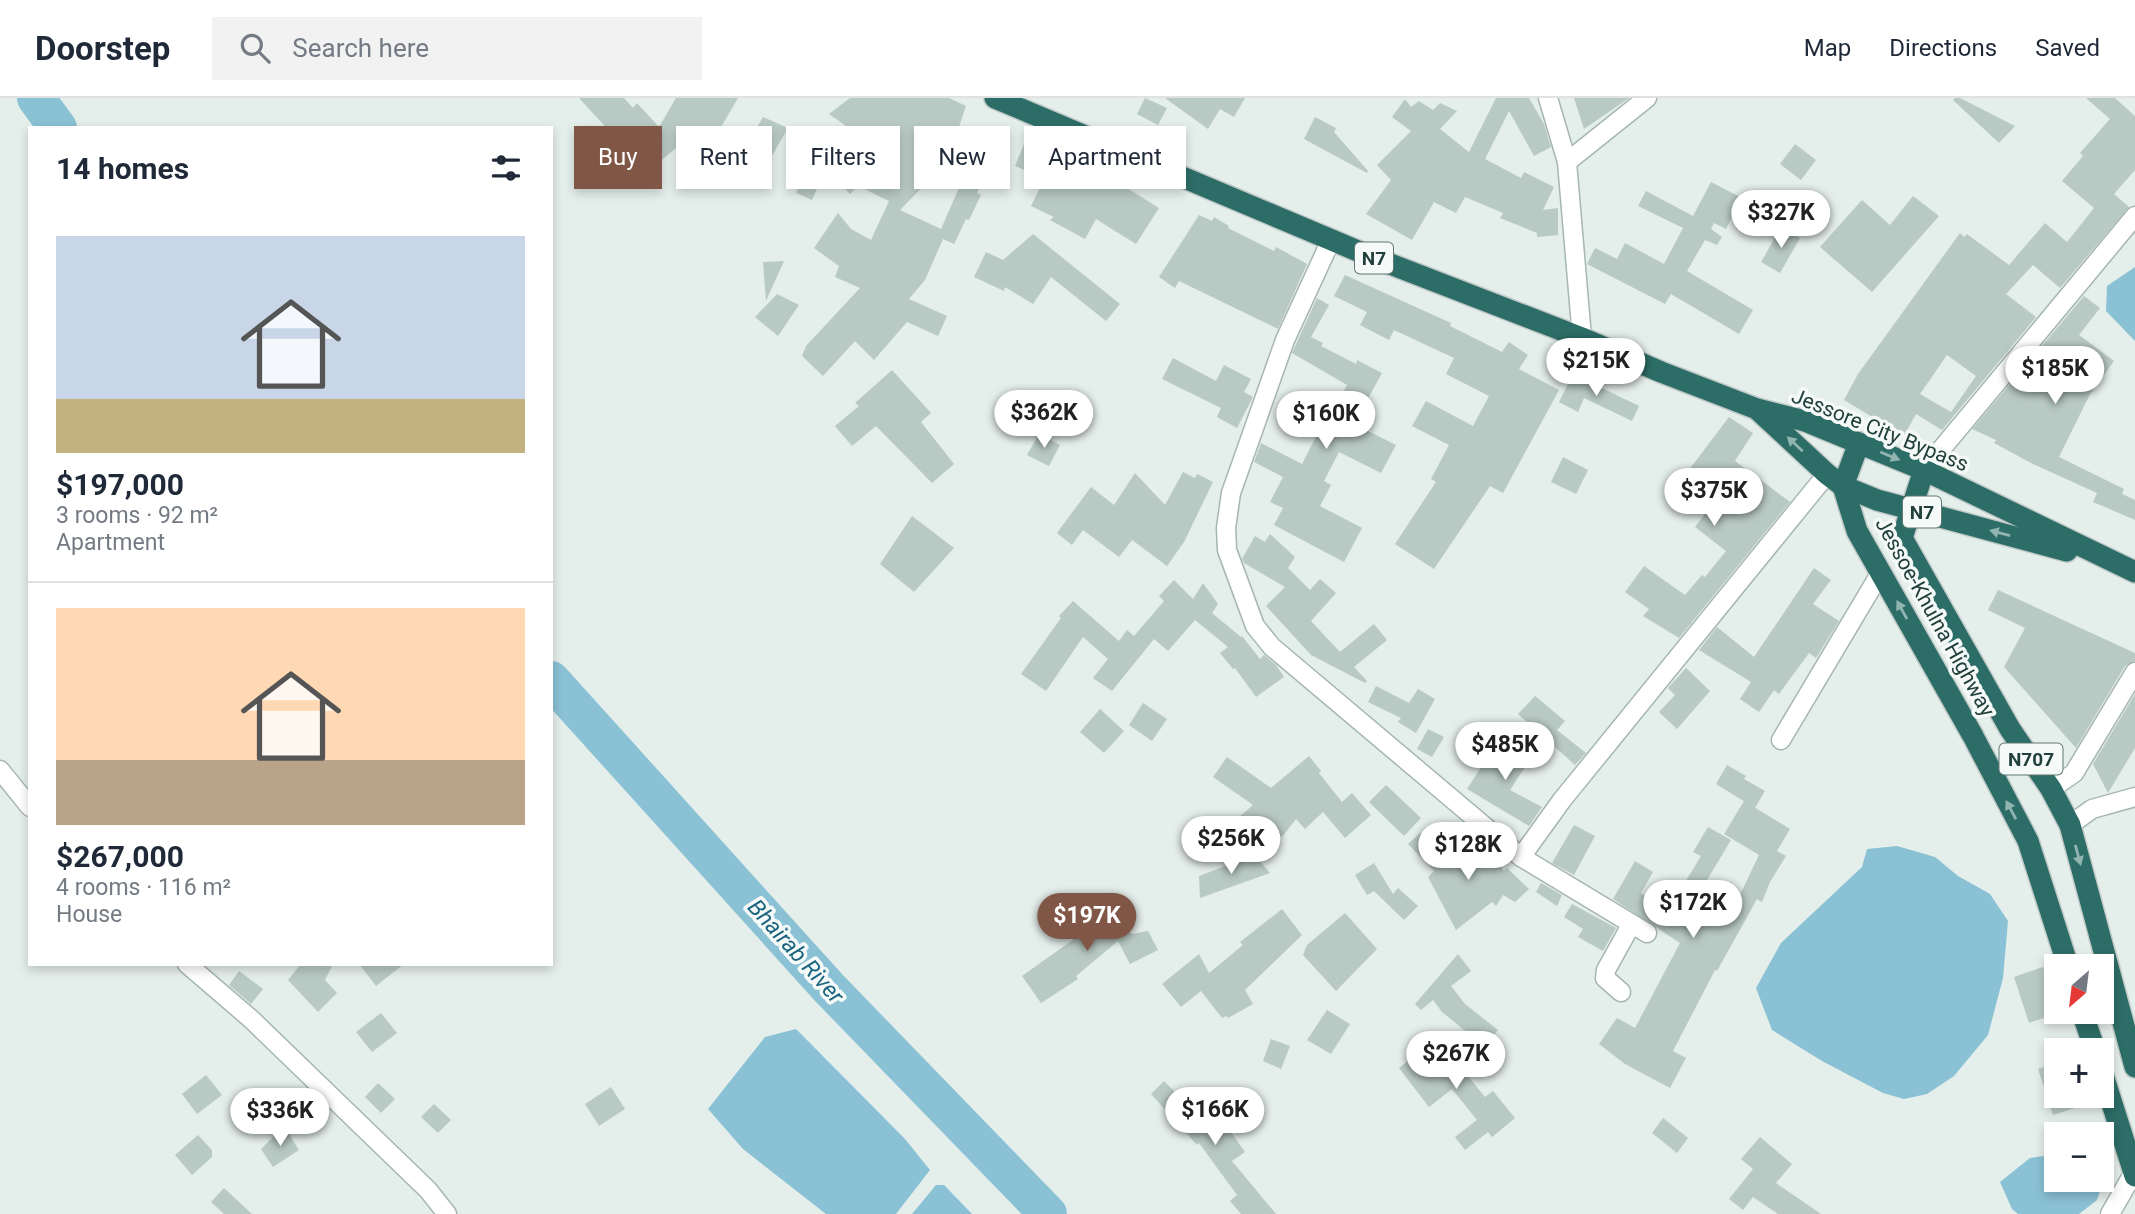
<!DOCTYPE html>
<html lang="en">
<head>
<meta charset="utf-8">
<style>
  :root { --surface:#fff; --page:#f2f2f3; --text:#1f2937; --muted:#747a83; --line:#e0e1e3; --accent:#805747 }
  body { margin:0; font-family:Roboto,sans-serif; background:var(--page); color:var(--text); height:100vh; display:flex; flex-direction:column; font-size:26px; white-space:nowrap }
  * { box-sizing:border-box; margin:0 }
  p { font-size:23px; color:var(--muted) }
  .icon { flex:none; width:38px; height:38px; fill:none; stroke:currentColor; stroke-width:2; stroke-linecap:round; stroke-linejoin:round }
  .map { position:relative; flex:1; overflow:hidden }
  .side { position:absolute; left:28px; top:28px; width:525px; height:840px; display:flex; flex-direction:column; background:var(--surface); border-radius:0px; box-shadow:0 4px 10px #0003 }
  .side>* { flex:none }
  .banner { position:absolute; left:574px; top:28px; width:665px; height:63px; display:flex; gap:14px }
  .needle { width:46px; rotate:208deg }
  .fabs { position:absolute; left:2044px; top:856px; display:grid; gap:14px }
  .fabs a { display:grid; place-items:center; width:70px; height:70px; border-radius:0px; background:var(--surface); box-shadow:0 4px 10px #0003; font-size:35px }
  .price { position:absolute; translate:-50% -60px; padding:0 16px; border-radius:24px; background:#fff; color:#222; font-size:23px; line-height:46px; filter:drop-shadow(0 2px 4px #0008) }
  .price::after { content:''; position:absolute; left:50%; top:42px; width:21px; height:16px; margin-left:-10px; background:inherit; clip-path:polygon(0 0,100% 0,50% 100%) }
  .price.current { background:var(--accent); color:#fff }
  ul { padding:0; list-style:none }
  li { display:grid; align-content:center; gap:14px; height:371px; padding:0 28px }
  li+li { border-top:2px solid var(--line) }
  li span { display:grid; place-items:center; height:217px; border-radius:0px; color:#555 }
  li>.icon { margin-inline-start:auto }
  span .icon { width:126px; height:126px; fill:#fffc; stroke-width:1 }
  li b { font-size:30px }
  h2 { display:flex; justify-content:space-between; align-items:center; height:84px; padding:0 28px; font-size:30px }
  .pill { padding:0 24px; border-radius:0px; background:var(--surface); box-shadow:0 4px 10px #0003; font-size:24px; line-height:63px }
  .pill.current { background:var(--accent); color:#fff }
  header { display:flex; align-items:center; gap:42px; box-sizing:border-box; height:98px; padding:0 35px; background:var(--surface); border-bottom:2px solid var(--line) }
  header strong { font-size:33px }
  nav { display:flex; gap:38px; margin-inline-start:auto; font-size:24px }
  .search { width:490px; height:63px; background:var(--page); display:flex; align-items:center; gap:18px; box-sizing:border-box; padding:0 24px; border-radius:0px; color:var(--muted); font-size:26px }
  .map>svg:first-child { display:block }
  .water { fill:#8ac1d4 }
  .lines { fill:none; stroke-linecap:round; stroke-linejoin:round }
  .river { stroke:#8ac1d4; stroke-width:38 }
  .building { fill:#b9c9c4; fill-rule:evenodd }
  .street-casing { stroke:#a6b6b2; stroke-width:21 }
  .highway-casing { stroke:#c1cac8; stroke-width:24 }
  .street { stroke:#fff; stroke-width:18 }
  .highway { stroke:#2d6d67; stroke-width:21 }
  .oneway { fill:#91b4b0 }
  .labels { text-anchor:middle; stroke-width:7; stroke-linejoin:round; paint-order:stroke }
  .shield { fill:#f5faf8; stroke:#617874; stroke-width:2 }
  .shield-label { font-size:19px; font-weight:bold; fill:#22403b }
  .street-label { font-size:21px; fill:#22403b; stroke:#f5faf8 }
  .water-label { font-size:23px; font-style:italic; fill:#1a647f; stroke:#f5faf8 }
</style>
</head>
<body>
<header>
<strong>Doorstep</strong>
<div class="search"><svg class="icon" aria-label="search" viewBox="0 0 24 24"><circle cx="10" cy="10" r="6"/><path d="M15 15l6 6"/></svg>Search here</div>
<nav><a>Map</a><a>Directions</a><a>Saved</a></nav>
</header>
<div class="map">
<svg width="2135" height="1116" viewBox="0 0 2135 1116">
  <rect width="100%" height="100%" fill="#e4eeea"/>
  <g class="water">
    <path d="M2135,169V243L2106,213L2107,188Z"/>
    <path d="M1897,748L1935,759L1958,778L1990,796L2008,823L2003,880L1988,937L1954,978L1927,996L1904,1001L1883,995L1822,963L1772,932L1756,890L1781,845L1862,769L1867,751Z"/>
    <path d="M796,931L905,1041L930,1072L896,1116H826L743,1051L708,1011L765,939Z"/>
    <path d="M2056,1056V1082H2102V1073L2105,1079L2097,1102L2079,1116H2018L2012,1111L2000,1084L2030,1060Z"/>
    <path d="M936,1087H944L972,1116H912Z"/>
  </g>
  <g class="lines">
    <g class="river">
      <path d="M36,0L58,30"/>
      <path d="M551,582L829,890L1048,1116"/>
    </g>
  </g>
  <g class="building">
    <path d="M579,0H624L633,10L637,5L659,29L676,0H738L710,48L692,37L647,74Z"/>
    <path d="M850,0H949L966,8L947,64L900,112L941,131L969,67L986,75L977,95L981,97L969,122L966,121L954,146L943,141L925,182L909,201L947,218L938,238L907,224L874,262L855,243L823,278L802,258L806,248L860,190L835,179L839,168L814,150L838,115L851,131L871,142L889,103L858,88L850,96L829,75L847,56L855,60L864,44L861,42L863,40L829,16Z"/>
    <path d="M1145,0L1167,10L1158,27L1137,16Z"/>
    <path d="M1165,0H1245L1234,19L1220,11L1208,31Z"/>
    <path d="M1496,0H1529L1544,26L1551,49L1534,58L1509,13L1485,61L1521,80L1524,74L1554,89L1543,112L1558,110V137L1537,139V135L1500,120L1503,115L1465,99L1456,115L1434,104L1412,142L1366,116L1391,82L1377,67L1411,33L1392,19L1405,1L1411,9L1419,3L1433,12L1440,5L1457,13L1440,31L1469,54Z"/>
    <path d="M1574,0H1629L1584,31Z"/>
    <path d="M1955,0H1960L2015,28L1999,45L1953,2Z"/>
    <path d="M2086,0H2115L2135,18V72L2114,96L2129,109L2060,190L2033,167L2006,196L2036,219L1942,332L1916,316L1904,338L1844,302L1858,276L1960,135L1964,139L1967,136L2009,167L2045,125L2067,144L2094,110L2062,83L2083,58L2080,55L2110,21ZM1947,257L1976,278L1951,314L1920,296Z"/>
    <path d="M763,19L788,30L760,79L736,66Z"/>
    <path d="M1315,19L1336,30L1334,34L1368,73L1367,75L1304,41Z"/>
    <path d="M1026,41L1048,51L1037,77L1015,68Z"/>
    <path d="M1795,46L1816,62L1801,82L1780,66Z"/>
    <path d="M808,68L824,75L812,102L796,95Z"/>
    <path d="M1093,75L1114,82L1159,110L1136,146L1096,121L1085,141L1050,122L1054,119L1031,108L1046,77L1077,91Z"/>
    <path d="M1711,84L1742,100L1726,131L1714,125L1711,131L1722,139L1717,147L1705,142L1687,173L1753,212L1739,236L1671,196L1665,206L1587,166L1595,150L1617,161L1625,145L1664,166L1683,130L1638,108L1646,93L1693,118Z"/>
    <path d="M1913,98L1939,118L1872,194L1820,149L1862,102L1890,127Z"/>
    <path d="M1199,117L1212,123L1214,119L1229,128L1228,130L1274,153L1276,149L1307,166L1278,231L1179,183L1175,190L1159,179Z"/>
    <path d="M1781,129L1800,140L1780,175L1761,164Z"/>
    <path d="M1033,136L1120,206L1106,223L1051,179L1033,206L1005,189L1004,193L974,179L986,154L1003,162Z"/>
    <path d="M784,163L766,203L763,164Z"/>
    <path d="M1345,177L1451,225L1450,228L1502,254L1509,244L1528,257L1519,271L1559,292L1503,395L1490,388L1434,471L1395,446L1436,384L1431,381L1449,347L1412,328L1426,303L1473,328L1489,298L1446,276L1454,260L1394,232L1389,242L1360,227L1367,214L1334,198Z"/>
    <path d="M777,196L799,207L778,238L755,219Z"/>
    <path d="M2084,198L2100,210L2079,237L2114,263L2090,296L2059,359L2124,391L2122,396L2135,402V422L2093,404L2097,395L2031,365L1994,345L1996,342L1972,331Z"/>
    <path d="M1317,200L1329,207L1311,239L1323,245L1321,248L1356,266L1357,262L1382,275L1354,326L1396,347L1381,375L1339,354L1324,383L1331,387L1320,408L1362,430L1344,464L1274,427L1283,410L1270,404L1283,379L1254,364L1261,345L1302,366L1326,319L1329,320L1347,287L1292,255Z"/>
    <path d="M1173,260L1216,283L1224,267L1251,281L1244,294L1253,299L1237,330L1217,319L1221,310L1162,281Z"/>
    <path d="M892,272L931,315L921,324L954,366L932,385L876,328L852,348L835,328L859,308L855,305Z"/>
    <path d="M1573,276L1639,308L1632,323L1584,300L1578,314L1559,304Z"/>
    <path d="M1729,319L1753,335L1735,363L1790,404L1679,540L1643,518L1649,511L1625,494L1644,468L1685,497L1702,477L1705,479L1726,453L1695,429L1710,409L1679,385Z"/>
    <path d="M1039,336L1060,347L1049,368L1027,357Z"/>
    <path d="M1563,359L1588,372L1576,396L1551,384Z"/>
    <path d="M1183,374L1195,380L1197,376L1213,384L1184,444L1167,468L1132,442L1119,459L1083,432L1072,447L1057,435L1091,389L1114,407L1135,375L1165,407Z"/>
    <path d="M912,418L954,450L914,494L880,466Z"/>
    <path d="M1270,436L1295,459L1288,470L1310,492L1320,481L1336,495L1311,523L1340,554L1374,526L1387,542L1354,569L1367,583L1365,585L1311,557L1266,508L1285,489L1244,465L1242,461L1255,438L1265,444Z"/>
    <path d="M1814,470L1831,482L1813,506L1839,523L1816,560L1809,555L1779,596L1774,592L1759,614L1740,601L1751,584L1699,552L1717,529L1754,559Z"/>
    <path d="M1174,482L1193,501L1203,485L1218,506L1212,515L1241,539L1242,538L1260,561L1264,557L1276,567L1284,579L1256,599L1235,570L1233,571L1220,555L1228,549L1195,522L1168,553L1154,541L1112,593L1093,580L1108,561L1083,539L1046,593L1021,576L1061,520L1059,518L1073,503L1119,543L1127,532L1134,538L1164,503L1159,498Z"/>
    <path d="M1998,492L2135,555V563L2125,568L2076,650L2004,569L2025,530L1988,512Z"/>
    <path d="M1686,570L1710,593L1677,631L1659,614L1675,597L1668,590Z"/>
    <path d="M1376,588L1409,605L1418,591L1435,601L1416,635L1398,624L1401,620L1368,604Z"/>
    <path d="M2135,596V650L2108,695L2093,666Z"/>
    <path d="M1535,598L1565,623L1557,632L1586,655L1575,667L1518,616Z"/>
    <path d="M1143,605L1167,621L1152,643L1129,627Z"/>
    <path d="M1100,611L1124,633L1104,655L1080,634Z"/>
    <path d="M1428,631L1444,639L1432,659L1417,651Z"/>
    <path d="M1500,640L1531,660L1510,692L1542,709L1529,728L1467,691Z"/>
    <path d="M1309,658L1321,673L1319,675L1342,704L1352,695L1371,717L1345,740L1323,714L1305,731L1296,721L1282,739L1273,732L1245,759L1233,748L1250,732L1239,719L1253,707L1213,679L1227,659L1271,690Z"/>
    <path d="M1727,667L1746,678L1744,681L1765,693L1755,710L1716,686Z"/>
    <path d="M1386,687L1421,720L1404,738L1369,704Z"/>
    <path d="M1744,703L1790,731L1777,753L1786,758L1770,784L1762,804L1757,801L1717,873L1715,872L1673,953L1686,960L1670,990L1625,966L1599,946L1617,920L1635,930L1680,845L1613,801L1635,763L1653,774L1641,795L1668,812L1701,758L1693,754L1708,729L1731,742L1707,782L1738,801L1759,757L1724,736Z"/>
    <path d="M1574,727L1595,738L1574,777L1552,765Z"/>
    <path d="M1420,735L1454,770L1484,747L1504,773L1507,770L1529,791L1515,804L1503,797L1496,808L1492,804L1456,832L1428,779L1434,773L1408,746Z"/>
    <path d="M1255,757L1270,775L1200,800L1199,778Z"/>
    <path d="M1374,765L1393,796L1398,790L1418,808L1404,822L1374,793L1367,797L1355,777Z"/>
    <path d="M1541,785L1562,797L1557,808L1536,794Z"/>
    <path d="M1099,805L1132,836L1148,833L1158,852L1130,866L1118,843L1076,878L1078,881L1041,905L1022,878L1088,831L1080,824Z"/>
    <path d="M1572,806L1616,830L1603,853L1578,839L1583,831L1564,819Z"/>
    <path d="M1282,811L1302,837L1245,892L1253,906L1228,920L1226,918L1222,920L1201,893L1181,909L1162,886L1199,856L1209,875L1243,847L1240,844Z"/>
    <path d="M1345,815L1377,851L1336,893L1303,857L1307,847Z"/>
    <path d="M1458,856L1471,873L1451,888L1465,906L1498,932L1484,948L1442,914L1433,902L1421,912L1415,906Z"/>
    <path d="M301,866H333L325,882L337,895L318,914L288,882Z"/>
    <path d="M359,866H404L376,888Z"/>
    <path d="M2043,869L2058,915L2029,925L2014,879Z"/>
    <path d="M239,873L263,891L251,906L229,887Z"/>
    <path d="M1327,912L1350,926L1331,956L1307,942Z"/>
    <path d="M381,915L397,935L372,954L356,934Z"/>
    <path d="M1437,940L1485,999L1493,993L1515,1020L1492,1039L1488,1034L1465,1052L1455,1039L1477,1022L1452,991L1429,1009L1399,970Z"/>
    <path d="M1271,941L1290,948L1281,971L1263,963Z"/>
    <path d="M2056,965V998H2096L2097,1003L2053,1017L2038,971Z"/>
    <path d="M206,977L222,997L197,1016L182,996Z"/>
    <path d="M1164,983L1198,1017L1212,1007L1245,1054L1232,1063L1276,1116H1241L1230,1103L1237,1097L1199,1045L1197,1047L1151,996Z"/>
    <path d="M378,985L395,1001L381,1015L365,999Z"/>
    <path d="M611,989L625,1011L599,1028L585,1006Z"/>
    <path d="M434,1006L451,1022L438,1035L421,1019Z"/>
    <path d="M1663,1020L1688,1040L1677,1055L1652,1035Z"/>
    <path d="M285,1030L299,1052L273,1069L261,1051L275,1037Z"/>
    <path d="M198,1037L212,1052V1059L192,1077L175,1057Z"/>
    <path d="M1760,1039L1792,1066L1776,1085L1821,1116H1778L1753,1099L1743,1112L1729,1101L1753,1071L1741,1061Z"/>
    <path d="M224,1090L252,1116H224L211,1104Z"/>
  </g>
  <g class="lines">
    <defs>
      <g id="street">
        <path d="M1548,0L1567,64L1582,240"/>
        <path d="M1567,64L1647,0"/>
        <path d="M1331,142L1285,242L1231,395L1226,430L1227,452L1255,528L1272,549L1521,759L1647,835"/>
        <path d="M1924,372L2135,118"/>
        <path d="M1781,642L1881,474"/>
        <path d="M0,672L30,709"/>
        <path d="M2051,691L2074,675L2135,574"/>
        <path d="M2070,727L2092,711L2135,699"/>
        <path d="M1521,759L1562,702L1827,376"/>
        <path d="M187,866L251,921L428,1092L447,1116"/>
        <path d="M1621,894L1605,880L1606,872L1631,827"/>
        <path d="M2110,1116L2134,1074"/>
      </g>
      <g id="highway">
        <path d="M995,0L1372,159L1582,240L1661,274L1757,311L1805,323L1924,372L2135,474"/>
        <path d="M1759,313L1827,376L1843,388L1877,402L2067,453"/>
        <path d="M1859,345L1843,388L1857,433L1973,638L2028,743L2068,868"/>
        <path d="M1924,372L1902,440L2010,631L2051,691L2070,727L2135,969"/>
        <path d="M2082,914L2095,952"/>
        <path d="M2102,974L2135,1078"/>
      </g>
    </defs>
    <use href="#street" class="street-casing"/>
    <use href="#highway" class="highway-casing"/>
    <use href="#street" class="street"/>
    <use href="#highway" class="highway"/>
  </g>
  <defs><path id="oneway-solid" d="M-6-.8H1V-3.2L6.5 0L1 3.2V.8H-6Z" transform="scale(1.75)"/></defs>
  <g class="oneway">
    <use href="#oneway-solid" transform="translate(1795 346) rotate(-137)"/>
    <use href="#oneway-solid" transform="translate(1890 358) rotate(22)"/>
    <use href="#oneway-solid" transform="translate(2000 435) rotate(-165)"/>
    <use href="#oneway-solid" transform="translate(1902 512) rotate(-119)"/>
    <use href="#oneway-solid" transform="translate(2011 712) rotate(-118)"/>
    <use href="#oneway-solid" transform="translate(2078 757) rotate(75)"/>
  </g>
  <g class="labels">
    <g class="shield">
      <rect x="1355" y="144.5" width="38" height="31" rx="5"/>
      <rect x="1903" y="398.5" width="38" height="31" rx="5"/>
      <rect x="1999.5" y="645.5" width="63" height="31" rx="5"/>
    </g>
    <g class="shield-label">
      <text x="1374" y="167">N7</text>
      <text x="1922" y="421">N7</text>
      <text x="2031" y="668">N707</text>
    </g>
    <g class="street-label">
      <text transform="translate(1880 332) rotate(22)" y="7">Jessore City Bypass</text>
      <text transform="translate(1935 519) rotate(61)" y="7">Jessoe-Khulna Highway</text>
    </g>
    <g class="water-label">
      <text transform="translate(796 853) rotate(48)" y="8">Bhairab River</text>
    </g>
  </g>
</svg>
<div class="fabs">
<a><svg class="needle" viewBox="-14 -14 28 28"><path d="M0-13l5 13h-10z" fill="#e53935"/><path d="M0 13l5-13h-10z" fill="#747a83"/></svg></a>
<a>+</a>
<a>−</a>
</div>
<b class="price" style="left:1781px;top:152px">$327K</b>
<b class="price" style="left:1596px;top:300px">$215K</b>
<b class="price" style="left:2055px;top:308px">$185K</b>
<b class="price" style="left:1044px;top:352px">$362K</b>
<b class="price" style="left:1326px;top:353px">$160K</b>
<b class="price" style="left:1714px;top:430px">$375K</b>
<b class="price" style="left:1505px;top:684px">$485K</b>
<b class="price" style="left:1231px;top:778px">$256K</b>
<b class="price" style="left:1468px;top:784px">$128K</b>
<b class="price" style="left:1693px;top:842px">$172K</b>
<b class="price current" style="left:1087px;top:855px">$197K</b>
<b class="price" style="left:1456px;top:993px">$267K</b>
<b class="price" style="left:1215px;top:1049px">$166K</b>
<b class="price" style="left:280px;top:1050px">$336K</b>
<div class="banner">
<a class="pill current">Buy</a>
<a class="pill">Rent</a>
<a class="pill">Filters</a>
<a class="pill">New</a>
<a class="pill">Apartment</a>
</div>
<section class="side">
<h2>14 homes<svg class="icon" aria-label="filters" viewBox="0 0 24 24"><path d="M4 7h16M4 17h16"/><circle cx="9" cy="7" r="2"/><circle cx="15" cy="17" r="2"/></svg></h2>
<ul>
<li><span style="background:linear-gradient(#c9d6e8 75%,#c2b280 0)"><svg class="icon" aria-label="home" viewBox="0 0 24 24"><path d="M3 11l9-7 9 7M6 9v11h12V9"/></svg></span><div><b>$197,000</b><p>3 rooms · 92 m²</p><p>Apartment</p></div></li>
<li><span style="background:linear-gradient(#ffd9b3 70%,#b9a48a 0)"><svg class="icon" aria-label="home" viewBox="0 0 24 24"><path d="M3 11l9-7 9 7M6 9v11h12V9"/></svg></span><div><b>$267,000</b><p>4 rooms · 116 m²</p><p>House</p></div></li>
</ul>
</section>
</div>
</body>
</html>
